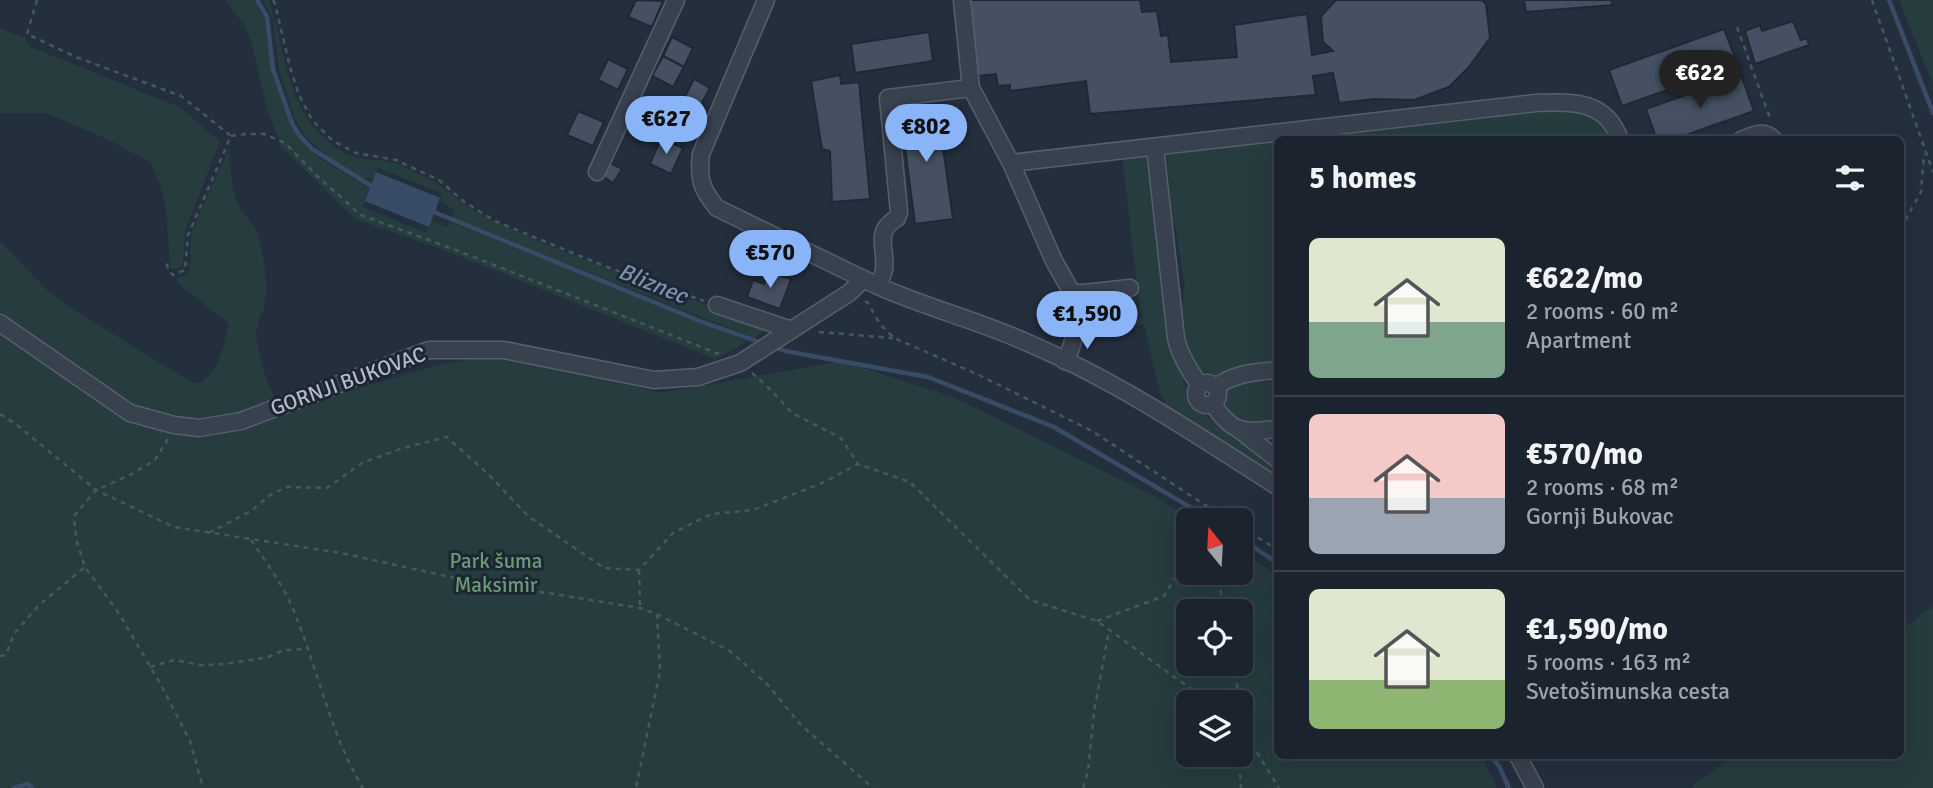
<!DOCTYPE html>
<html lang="en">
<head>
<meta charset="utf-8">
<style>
  :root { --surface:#1b232e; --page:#282f3a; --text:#f1f3f6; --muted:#a0a4aa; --line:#39404a; --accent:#8ab4f8 }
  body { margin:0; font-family:Signika,sans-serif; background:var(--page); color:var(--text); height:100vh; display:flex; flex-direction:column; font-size:26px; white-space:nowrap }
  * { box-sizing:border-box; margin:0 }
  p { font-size:23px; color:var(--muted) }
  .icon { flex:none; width:38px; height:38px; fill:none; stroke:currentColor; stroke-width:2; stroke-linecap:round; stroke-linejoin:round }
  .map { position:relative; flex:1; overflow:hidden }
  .side { position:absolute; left:1274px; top:136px; width:630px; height:623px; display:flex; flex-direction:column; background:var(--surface); border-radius:10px; box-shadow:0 7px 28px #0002,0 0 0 2px var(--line) }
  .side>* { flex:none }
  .needle { width:46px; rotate:342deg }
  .controls { position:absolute; left:1176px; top:508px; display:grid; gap:14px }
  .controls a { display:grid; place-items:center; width:77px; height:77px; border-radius:10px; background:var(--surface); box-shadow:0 7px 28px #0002,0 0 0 2px var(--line); font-size:35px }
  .price { position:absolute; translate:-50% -60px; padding:0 16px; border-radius:24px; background:var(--accent); color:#111; font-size:23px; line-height:46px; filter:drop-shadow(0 2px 4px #0008) }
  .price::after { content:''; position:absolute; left:50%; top:42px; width:21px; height:16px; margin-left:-10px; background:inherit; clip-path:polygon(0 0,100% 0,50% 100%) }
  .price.current { background:#222; color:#fff }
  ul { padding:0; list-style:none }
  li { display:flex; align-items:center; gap:21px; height:175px; padding:0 35px }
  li+li { border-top:2px solid var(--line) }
  li span { display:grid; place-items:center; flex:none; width:196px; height:140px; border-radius:10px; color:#555 }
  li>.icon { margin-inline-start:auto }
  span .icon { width:84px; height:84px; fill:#fffc; stroke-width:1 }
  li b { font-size:30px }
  h2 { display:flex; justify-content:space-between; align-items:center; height:84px; padding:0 35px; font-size:30px }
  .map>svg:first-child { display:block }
  .green { fill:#263c3f; fill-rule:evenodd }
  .water { fill:#394c67 }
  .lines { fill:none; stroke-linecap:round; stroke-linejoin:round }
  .stream { stroke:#394c67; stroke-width:4.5 }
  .building { fill:#455162; stroke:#1f2835; stroke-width:2 }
  .minor-casing { stroke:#565f6c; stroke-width:19 }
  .path { stroke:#44595c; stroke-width:2.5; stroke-dasharray:5 5; stroke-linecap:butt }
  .minor { stroke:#38414e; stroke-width:16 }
  .labels { text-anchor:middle; stroke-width:6; stroke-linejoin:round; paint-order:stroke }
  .street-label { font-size:21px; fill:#b4bcc9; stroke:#1d2633 }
  .park-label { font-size:21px; fill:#6b9a76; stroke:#1d2633 }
  .water-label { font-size:23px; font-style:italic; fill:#7c92b1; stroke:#1d2633 }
</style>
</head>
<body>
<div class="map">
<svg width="1933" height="788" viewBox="0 0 1933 788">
  <rect width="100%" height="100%" fill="#242f3e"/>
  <g class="green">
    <path d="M226,0H254L265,22L268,33L271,68L295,134L309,150L324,161L369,188L363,207L426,233L431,221L448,227L450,222L747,341L716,359L449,252L359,220L353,216L282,148L267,110L252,44L245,27Z"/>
    <path d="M263,0H269C284,45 285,97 319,133C329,144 344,155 359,158C369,160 380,160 391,162C402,165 414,172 425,177C439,183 448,192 460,201C471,209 484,217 496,222C585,263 678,295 770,327L754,338L452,218L454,211L440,200L442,193L378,168L374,178H362L334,160L310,142L300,128L295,120L279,69L273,20Z"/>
    <path d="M1899,0H1933V85Z"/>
    <path d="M0,28L24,38L31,47L179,107L220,141L185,231L183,266L172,270L170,265L166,209L161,187L150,162L111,141L47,113H0Z"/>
    <path d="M1571,109C1590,115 1602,121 1610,140H1278L1277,362L1235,367L1209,378L1202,376L1184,346L1180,319L1185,287L1176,230L1172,219L1166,153Z"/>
    <path d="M229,148C231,167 230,189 239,206C245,218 256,224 259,238C264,259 269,285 264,307C262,314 258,321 257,328C253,347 271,393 281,410L436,366L501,353L661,393L842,361L953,397L1158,498L1192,520H1188V572H1241V551L1277,575L1278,756H1481L1497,788H0V241L47,290L66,305L191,382L201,383C221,368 223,347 229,324L179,284L176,278L184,276L190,270L191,233ZM1188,611H1241V663H1188ZM1188,702H1241V754H1188Z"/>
    <path d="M1151,154L1173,352C1179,371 1187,391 1199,407C1219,432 1251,449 1277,467V482L1253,468L1167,407L1159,390L1144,325L1096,330L1094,324L1141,318L1122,156Z"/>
    <path d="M1260,378L1264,382L1277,381V423C1270,423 1262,425 1254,424C1234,423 1214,404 1227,385Z"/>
    <path d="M1933,606V788H1690L1733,756H1900L1901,630Z"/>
  </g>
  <path class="water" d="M376,172L440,198L429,227L365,201Z"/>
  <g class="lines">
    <g class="stream">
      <path d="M257,0L267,17L273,69L292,123L299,135L312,149L373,187"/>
      <path d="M1889,0L1933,113"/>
      <path d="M429,210L700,321L762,343"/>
      <path d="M774,347L785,351L928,377L1054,427L1212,520"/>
      <path d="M1241,539L1278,563"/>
      <path d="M1492,756L1500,768L1509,788"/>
      <path d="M14,788L28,784L32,788"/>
    </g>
  </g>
  <g class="building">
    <path d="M636,0L663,1L652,27L628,17Z"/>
    <path d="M970,0H1140L1142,12L1157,11L1161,36L1168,35L1171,62L1237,57L1234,25L1307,14L1312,55L1333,51L1323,42L1321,16L1336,0H1482L1486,4L1490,38L1469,67L1449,87L1414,100L1374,99L1339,103L1333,73L1313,76L1316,95L1090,114L1086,81L1010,91V85L998,86L996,74L976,76Z"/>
    <path d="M1524,0H1611L1613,5L1526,12Z"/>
    <path d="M1793,21L1801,40L1807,38L1809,45L1755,64L1745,31L1760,25L1762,31Z"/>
    <path d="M1724,29L1738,65L1622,106L1609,70Z"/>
    <path d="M929,32L933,61L855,73L851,44Z"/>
    <path d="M672,37L693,48L684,67L663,56Z"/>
    <path d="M663,56L684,67L673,87L652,76Z"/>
    <path d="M608,59L628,69L618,90L598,80Z"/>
    <path d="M840,75L841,84L859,82L870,199L832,202L830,151L822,149L811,81Z"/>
    <path d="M1741,75L1754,111L1672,140H1657L1646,109Z"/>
    <path d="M694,79L710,88L697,112L681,104Z"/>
    <path d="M937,104L953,219L915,224L900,110Z"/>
    <path d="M578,111L604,122L593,146L567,135Z"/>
    <path d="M641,113L662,121L653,144L632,135Z"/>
    <path d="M661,138L683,148L671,174L650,164Z"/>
    <path d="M609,162L622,169L613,183L601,175Z"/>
    <path d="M769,271L791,279L780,309L747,297L753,280L764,284Z"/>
  </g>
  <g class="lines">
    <defs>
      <g id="minor">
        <path d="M766,0L701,154C698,178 701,189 717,208L878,286C927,308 980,321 1028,343C1117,381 1197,435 1278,487"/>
        <path d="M962,0L971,88L1011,163L1536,103C1571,102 1606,99 1620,140"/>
        <path d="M1741,140C1754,135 1764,129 1774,140"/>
        <path d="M1155,147L1176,338C1180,356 1190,371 1200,386"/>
        <path d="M1011,163L1054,261L1072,293H1084L1130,288"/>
        <path d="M597,172L676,0"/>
        <path d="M878,286C880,281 883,275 884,270C887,248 873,232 897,218L899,212L888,98L971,88"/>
        <path d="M717,305L792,330"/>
        <path d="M0,323L130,413L174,425L199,428L241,421L429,350H504L654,380L698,377L740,363L849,293L864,279"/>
        <path d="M1065,361C1079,337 1074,319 1072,293"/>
        <circle cx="1207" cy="394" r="11"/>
        <path d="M1216,387C1234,373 1255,372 1278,370"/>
        <path d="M1213,404C1233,435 1244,432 1278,429"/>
        <path d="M1238,429L1278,460"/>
        <path d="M1518,756L1535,788"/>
      </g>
    </defs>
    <use href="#minor" class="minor-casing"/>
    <g class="path">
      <path d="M37,0L27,34L76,57L181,96L231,136L188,235L185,270L173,275L169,271L166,262"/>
      <path d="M273,0L275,4L290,67L299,95L312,120L333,141L356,153L396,160L439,180L463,201L495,221L607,267L704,301"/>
      <path d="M1872,0L1933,172"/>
      <path d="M1737,27L1771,121"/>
      <path d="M231,136L246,134H264L285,143L317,176L361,215L461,252L719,354"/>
      <path d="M1900,229L1921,192L1924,154"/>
      <path d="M865,301L868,303L880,324L894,338L979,375L1092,431L1228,520"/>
      <path d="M819,332L893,338"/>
      <path d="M752,373L772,391L792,413L841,438L858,464"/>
      <path d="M0,414L17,425L96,490L174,527L341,553L455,578L640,608L657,614L660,671L636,788"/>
      <path d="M168,439L155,460L130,475L96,490L74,516L76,539L85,567L120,615L162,687L190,741L203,788"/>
      <path d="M1241,527L1278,550"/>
      <path d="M209,533L251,511L270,495L287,487L327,488L362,463L403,448L447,437L489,475L528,516L604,568L639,570L673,533L711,514L753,510L820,484L858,464L910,482L1030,600L1097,621L1209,702"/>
      <path d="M251,540C266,562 283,585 293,609C318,668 329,732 363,788"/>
      <path d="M639,570L640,608"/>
      <path d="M1212,572L1220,588L1225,611"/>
      <path d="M657,614L730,651L768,685L801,725L873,788"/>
      <path d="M1097,621L1164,596L1188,557"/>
      <path d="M0,656L6,655L14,634L38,606L85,567"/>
      <path d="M1236,663L1238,702"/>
      <path d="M150,667L174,660L201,665L226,664L268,657L284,650L307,649"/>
      <path d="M1241,727L1279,788"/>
      <path d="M1239,754L1241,788"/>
      <path d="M1083,788L1088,771L1094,712L1109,630"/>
    </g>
    <use href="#minor" class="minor"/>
  </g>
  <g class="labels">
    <g class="street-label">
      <text transform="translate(348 381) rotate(-20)" y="7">GORNJI BUKOVAC</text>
    </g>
    <g class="park-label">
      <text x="496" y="568">Park šuma<tspan x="496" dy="24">Maksimir</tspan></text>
    </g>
    <g class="water-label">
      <text transform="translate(653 283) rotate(22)" y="8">Bliznec</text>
    </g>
  </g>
</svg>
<div class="controls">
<a><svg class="needle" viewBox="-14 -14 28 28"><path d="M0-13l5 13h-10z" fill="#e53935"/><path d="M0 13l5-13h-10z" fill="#a0a4aa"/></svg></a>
<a><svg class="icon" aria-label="locate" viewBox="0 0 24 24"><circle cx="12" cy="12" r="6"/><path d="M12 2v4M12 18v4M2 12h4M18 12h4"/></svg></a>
<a><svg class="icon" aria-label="layers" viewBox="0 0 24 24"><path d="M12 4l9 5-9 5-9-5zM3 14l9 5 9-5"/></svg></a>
</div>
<b class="price current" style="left:1700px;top:110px">€622</b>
<b class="price" style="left:666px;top:156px">€627</b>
<b class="price" style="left:926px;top:164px">€802</b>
<b class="price" style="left:770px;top:290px">€570</b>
<b class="price" style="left:1087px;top:351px">€1,590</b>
<section class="side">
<h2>5 homes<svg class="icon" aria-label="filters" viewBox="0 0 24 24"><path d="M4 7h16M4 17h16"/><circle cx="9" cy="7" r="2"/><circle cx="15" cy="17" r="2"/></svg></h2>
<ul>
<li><span style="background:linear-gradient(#dfe7d0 60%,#7fa58c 0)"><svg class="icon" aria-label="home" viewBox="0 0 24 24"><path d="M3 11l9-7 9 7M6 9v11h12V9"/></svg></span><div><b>€622/mo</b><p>2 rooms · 60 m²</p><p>Apartment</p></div></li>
<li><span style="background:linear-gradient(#f6c9c9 60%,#9aa5b1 0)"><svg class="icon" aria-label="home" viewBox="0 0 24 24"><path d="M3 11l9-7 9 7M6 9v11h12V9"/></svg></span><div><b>€570/mo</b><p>2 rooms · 68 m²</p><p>Gornji Bukovac</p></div></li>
<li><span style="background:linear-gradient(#dfe7d0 65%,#8fb573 0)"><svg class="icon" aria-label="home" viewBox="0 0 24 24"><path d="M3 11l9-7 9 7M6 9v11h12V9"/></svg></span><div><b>€1,590/mo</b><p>5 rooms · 163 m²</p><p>Svetošimunska cesta</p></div></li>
</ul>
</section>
</div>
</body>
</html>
